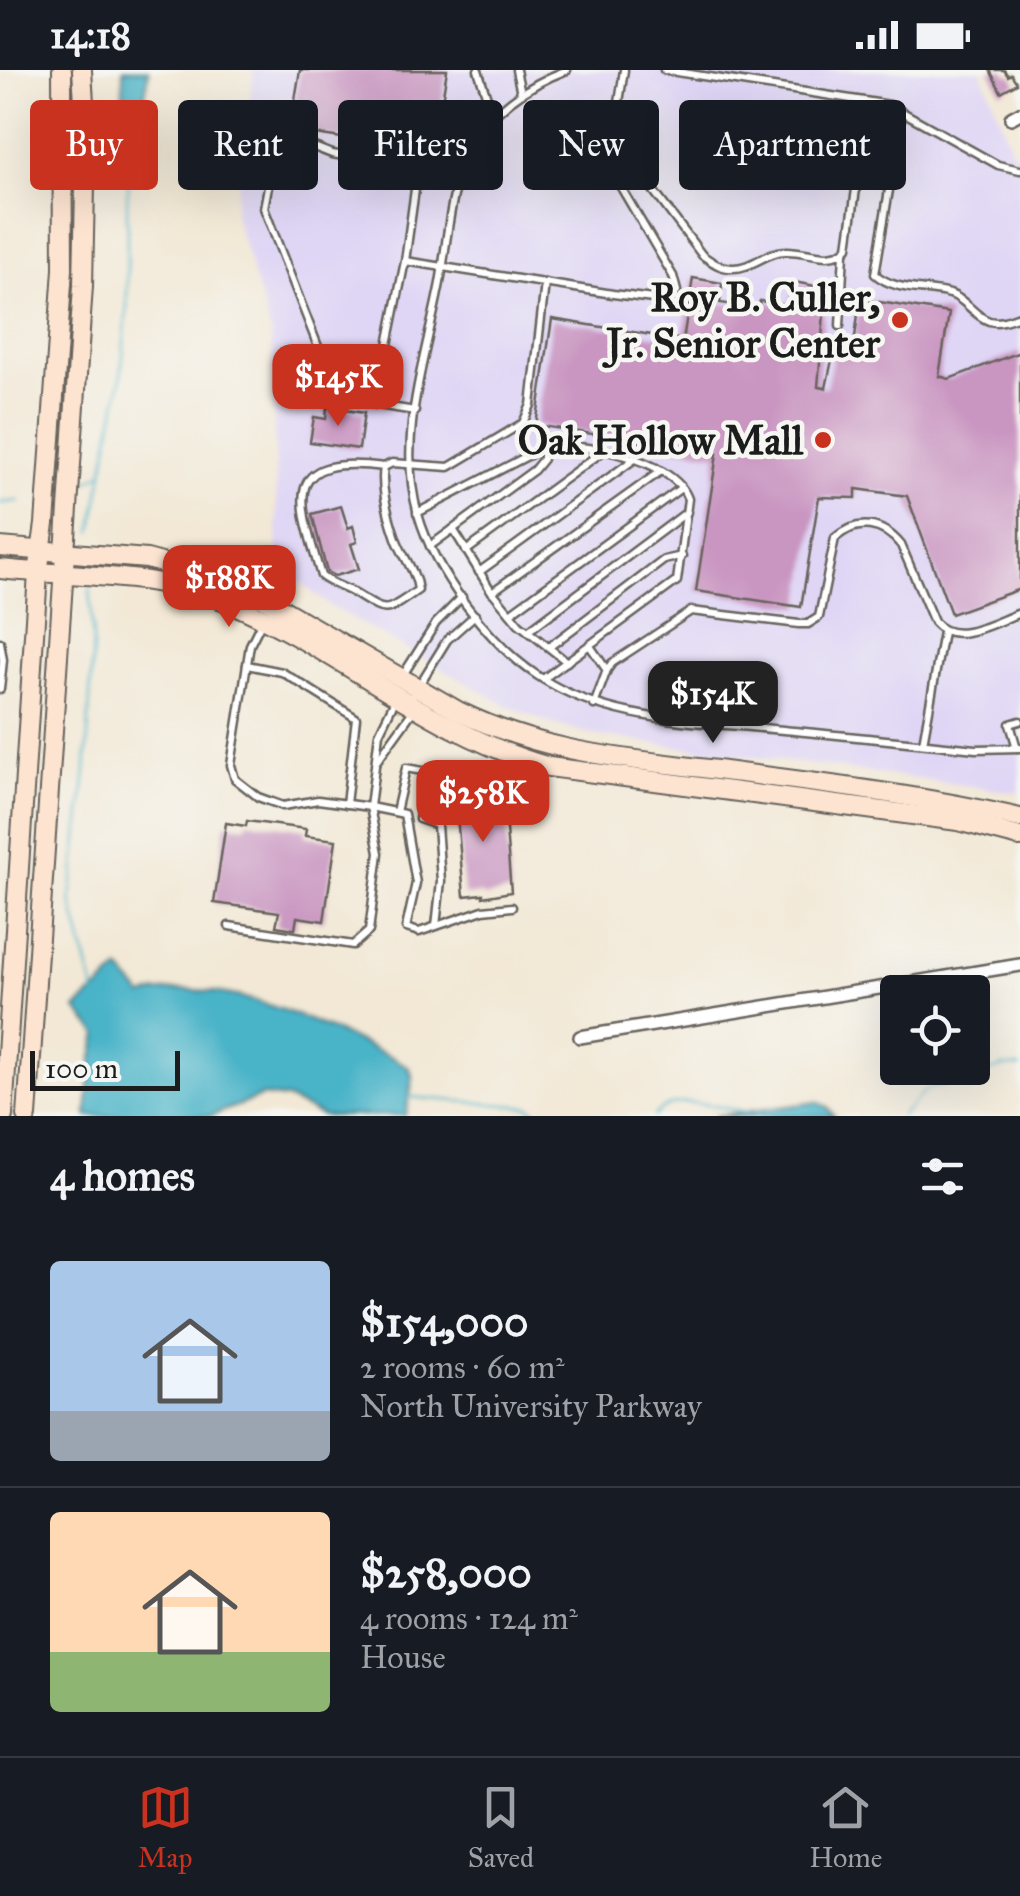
<!DOCTYPE html>
<html lang="en">
<head>
<meta charset="utf-8">
<style>
  :root { --surface:#171b24; --page:#20242c; --text:#f1f3f6; --muted:#9ea1a6; --line:#363941; --accent:#c8321e }
  body { margin:0; font-family:"IM FELL Great Primer",serif; background:var(--page); color:var(--text); height:100vh; display:flex; flex-direction:column; font-size:38px; white-space:nowrap }
  * { box-sizing:border-box; margin:0 }
  p { font-size:32px; color:var(--muted) }
  .icon { flex:none; width:55px; height:55px; fill:none; stroke:currentColor; stroke-width:2; stroke-linecap:round; stroke-linejoin:round }
  .map { position:relative; height:1046px; overflow:hidden }
  .panel { display:flex; flex-direction:column; background:var(--surface); flex:1 }
  .panel>* { flex:none }
  .banner { position:absolute; left:30px; top:30px; width:960px; height:90px; display:flex; gap:20px }
  .fabs { position:absolute; left:880px; top:905px; display:grid; gap:20px }
  .fabs a { display:grid; place-items:center; width:110px; height:110px; border-radius:10px; background:var(--surface); box-shadow:0 10px 40px #0002; font-size:50px }
  .scale { position:absolute; left:30px; bottom:25px; width:150px; box-sizing:border-box; padding-left:10px; border:5px solid #1c1c1c; border-top:0; font-size:28px; line-height:35px; white-space:nowrap; color:#1c1c1c; -webkit-text-stroke:8px #f6f6f2; paint-order:stroke }
  .price { position:absolute; translate:-50% -85px; padding:0 22px; border-radius:20px; background:var(--accent); color:#fff; font-size:32px; line-height:65px; filter:drop-shadow(0 2px 5px #0008) }
  .price::after { content:''; position:absolute; left:50%; top:60px; width:30px; height:22px; margin-left:-15px; background:inherit; clip-path:polygon(0 0,100% 0,50% 100%) }
  .price.selected { background:#222; color:#fff }
  ul { padding:0; list-style:none }
  li { display:flex; align-items:center; gap:30px; height:250px; padding:0 50px }
  li+li { border-top:2px solid var(--line) }
  li span { display:grid; place-items:center; flex:none; width:280px; height:200px; border-radius:10px; color:#555 }
  li>.icon { margin-inline-start:auto }
  span .icon { width:120px; height:120px; fill:#fffc; stroke-width:1 }
  li b { font-size:42px }
  h2 { display:flex; justify-content:space-between; align-items:center; height:120px; padding:0 50px; font-size:42px }
  .tag { padding:0 35px; border-radius:10px; background:var(--surface); box-shadow:0 10px 40px #0002; font-size:35px; line-height:90px }
  .tag.selected { background:var(--accent); color:#fff }
  .status { display:flex; justify-content:space-between; align-items:center; height:70px; padding:0 50px; background:var(--surface); direction:ltr }
  .status svg { height:28px; fill:currentColor }
  .tab-bar { display:flex; justify-content:space-around; align-items:center; height:140px; border-top:2px solid var(--line); background:var(--surface); font-size:28px; color:var(--muted) }
  .tab-bar a { display:grid; justify-items:center; gap:5px }
  .tab-bar .selected { color:var(--accent) }
  .map>svg:first-child { display:block }
  .built { fill:#dfd5f5 }
  .water { fill:#4ab3c8; stroke:#336872; stroke-width:2.5 }
  .lines { fill:none; stroke-linecap:round; stroke-linejoin:round }
  .stream { stroke:#4ab3c8; stroke-width:2.5 }
  .building { fill:#c995c1 }
  .lane-casing { stroke:#67635d; stroke-width:11 }
  .street-casing { stroke:#67635d; stroke-width:16 }
  .secondary-casing { stroke:#67635d; stroke-width:22 }
  .path { stroke:#67635d; stroke-width:2.5; stroke-dasharray:8 8; stroke-linecap:butt }
  .lane { stroke:#fff; stroke-width:6 }
  .street { stroke:#fff; stroke-width:11 }
  .secondary { stroke:#fde4d1; stroke-width:18 }
  .poi-dot { fill:#c8321e; stroke:#f6f6f2; stroke-width:4 }
  .labels { text-anchor:middle; stroke-width:9; stroke-linejoin:round; paint-order:stroke }
  .poi-label { font-size:40px; font-weight:bold; fill:#1c1c1c; stroke:#f6f6f2; text-anchor:end }
</style>
</head>
<body>
<div class="status"><b>14:18</b><svg viewBox="0 0 49 12"><path d="M0 12V9h3v3zM5 12V6h3v6zM10 12V3h3v9zM15 12V0h3v12zM26 1h20v11H26zM47 4h2v5h-2z"/></svg></div>
<div class="map">
<svg width="1020" height="1046" viewBox="0 0 1020 1046">
  <rect width="100%" height="100%" fill="#f6f6f2"/>
  <filter id="ink" filterUnits="userSpaceOnUse"><feTurbulence type="fractalNoise" baseFrequency=".01" numOctaves="2"/><feDisplacementMap in="SourceGraphic" scale="20" xChannelSelector="R" yChannelSelector="G"/><feConvolveMatrix kernelMatrix="1 2 1 2 8 2 1 2 1" color-interpolation-filters="sRGB"/></filter>
  <filter id="wash" filterUnits="userSpaceOnUse"><feTurbulence type="fractalNoise" baseFrequency=".0048" numOctaves="4" result="noise"/><feDisplacementMap in="SourceGraphic" scale="40" xChannelSelector="R" yChannelSelector="G"/><feGaussianBlur stdDeviation="2.25" result="paint"/><feColorMatrix in="noise" values="0 0 0 0 0 0 0 0 0 0 0 0 0 0 0 0 0 1.4 0 .05"/><feComposite in="paint" operator="in"/></filter>
  <g filter="url(#wash)">
    <rect width="100%" height="100%" fill="#f2e8d5"/>
    <path class="built" d="M254,0H981L1013,83L1020,84V723L593,665L546,652L506,635L328,535L295,508L278,486L271,263L234,144Z"/>
    <g class="water">
      <path d="M123,0H149L145,25L139,35L123,29Z"/>
      <path d="M120,900L143,926C221,901 324,957 394,988L409,997L413,1008L406,1045L323,1046L286,1029L263,1026L210,1046H87L90,1002L98,964L76,939Z"/>
      <path d="M817,1032L827,1037L834,1046H714Z"/>
    </g>
    <g class="lines">
      <g class="stream">
        <path d="M81,414L102,403"/>
        <path d="M0,433L19,431"/>
        <path d="M92,461L121,309L127,238V129L138,31"/>
        <path d="M90,519L93,573L86,701L71,830L95,923"/>
        <path d="M409,1027L530,1037L542,1046"/>
        <path d="M654,1046C674,1021 720,1038 747,1042"/>
        <path d="M901,1046L926,1020L1004,997H1020"/>
      </g>
    </g>
    <g id="blocks">
      <g class="building">
        <path d="M300,0H447L438,56L443,59L439,90L400,84L401,77L308,63L307,57L291,54Z"/>
        <path d="M990,0H1004L1008,6L1011,4L1017,13L1001,22Z"/>
        <path d="M693,208L722,213L720,233L758,238L760,231L789,236L794,212L826,218L818,317L826,318L836,271L854,275L860,229L949,243L939,306L949,309L1020,282V519L951,544L907,426L856,419V428L819,427L801,537L696,521L717,384L536,355L552,249L683,270Z"/>
        <path d="M327,337L364,343L359,379L310,372L314,347L326,349Z"/>
        <path d="M341,436L348,458L353,456L357,472L351,474L359,499L335,506L327,502L312,444Z"/>
        <path d="M487,720L488,730L507,734L505,746L511,822L483,827V824L464,826L455,722L473,726V721Z"/>
        <path d="M247,751L306,759L305,766L336,770L324,851L297,847L295,859L276,856L279,842L214,833L226,753L246,756Z"/>
      </g>
    </g>
  </g>
  <g filter="url(#ink)">
    <use href="#blocks" fill-opacity="0" stroke="#67635d" stroke-width="2.5"/>
    <g class="lines">
      <defs>
        <g id="lane">
          <path d="M478,0L493,46"/>
          <path d="M516,0L521,23"/>
          <path d="M567,0C527,15 490,41 470,80C449,121 448,168 440,213C426,287 396,368 418,444C434,501 489,574 538,606C608,652 691,651 772,659C840,665 908,672 976,679L1020,678"/>
          <path d="M624,0L616,52L619,75L702,185C712,192 720,198 732,198C752,199 766,181 786,181C807,180 832,195 848,177L868,32"/>
          <path d="M664,0L890,35L998,95L1020,100"/>
          <path d="M902,42L875,204C895,222 925,217 950,224C966,229 974,246 989,251C1000,254 1010,249 1020,246"/>
          <path d="M840,256L844,183"/>
          <path d="M376,334L405,191"/>
          <path d="M415,341L322,326L326,297L264,138L278,63L332,84L418,98L405,191L613,224L661,230L670,229L677,221L673,206L609,97L623,79"/>
          <path d="M384,397C277,383 300,434 321,506C331,514 341,516 352,522C389,544 381,545 418,520C416,501 402,486 396,468C389,448 380,418 384,397L392,393L449,397L523,353L531,335L545,213"/>
          <path d="M417,443L535,382C570,366 675,388 688,429L677,511L543,609"/>
          <path d="M453,459L490,519L519,554L567,592"/>
          <path d="M430,476L534,400L543,389V379"/>
          <path d="M466,481L602,382"/>
          <path d="M479,502L636,388"/>
          <path d="M492,522L661,401"/>
          <path d="M510,543L681,418"/>
          <path d="M262,551L250,575L231,695L235,709L258,727L283,736L318,730L370,737L379,663L395,630"/>
          <path d="M528,561L687,442"/>
          <path d="M0,572L3,590L0,619"/>
          <path d="M590,576L606,599"/>
          <path d="M549,577L664,490L682,486"/>
          <path d="M247,595L282,602L356,648L346,734"/>
          <path d="M403,605L436,553L462,527"/>
          <path d="M408,633L447,570L475,545"/>
          <path d="M594,635L607,600L612,593L691,541L799,554H808L819,547L835,468C858,448 883,453 901,475L934,552C955,577 994,552 1020,543"/>
          <path d="M923,673L943,562"/>
          <path d="M1017,678L1010,654L1020,651"/>
          <path d="M376,692L413,641"/>
          <path d="M396,742L406,698L428,702L419,749L437,755L441,811L436,856"/>
          <path d="M229,856L353,875L369,861L379,783L370,737L404,744L416,813L406,858L419,862L483,840L512,837"/>
        </g>
        <g id="street">
          <path d="M1011,48L1020,43"/>
          <path d="M580,967L1020,895"/>
        </g>
        <g id="secondary">
          <path d="M0,477L147,489L239,514L458,641C546,684 623,688 717,700C819,713 920,725 1020,748"/>
          <path d="M0,499C75,507 154,502 225,531C339,578 428,663 549,697L958,751L1020,767"/>
          <path d="M3,1046L38,503L45,454L63,199L62,0"/>
          <path d="M27,1046L83,216L86,65L82,0"/>
        </g>
      </defs>
      <use href="#lane" class="lane-casing"/>
      <use href="#street" class="street-casing"/>
      <use href="#secondary" class="secondary-casing"/>
      <path class="path" d="M394,107L410,109"/>
      <use href="#lane" class="lane"/>
      <use href="#street" class="street"/>
      <use href="#secondary" class="secondary"/>
    </g>
  </g>
  <g class="poi-dot">
    <circle cx="900" cy="250" r="10"/>
    <circle cx="823" cy="370" r="10"/>
  </g>
  <g class="labels">
    <g class="poi-label">
      <text x="880" y="241">Roy B. Culler,<tspan x="880" dy="46">Jr. Senior Center</tspan></text>
      <text x="803" y="384">Oak Hollow Mall</text>
    </g>
  </g>
</svg>
<div class="fabs">
<a><svg class="icon" aria-label="locate" viewBox="0 0 24 24"><circle cx="12" cy="12" r="6"/><path d="M12 2v4M12 18v4M2 12h4M18 12h4"/></svg></a>
</div>
<div class="scale">100 m</div>
<b class="price" style="left:338px;top:359px">$145K</b>
<b class="price" style="left:229px;top:560px">$188K</b>
<b class="price selected" style="left:713px;top:676px">$154K</b>
<b class="price" style="left:483px;top:775px">$258K</b>
<div class="banner">
<a class="tag selected">Buy</a>
<a class="tag">Rent</a>
<a class="tag">Filters</a>
<a class="tag">New</a>
<a class="tag">Apartment</a>
</div>
</div>
<section class="panel">
<h2>4 homes<svg class="icon" aria-label="filters" viewBox="0 0 24 24"><path d="M4 7h16M4 17h16"/><circle cx="9" cy="7" r="2"/><circle cx="15" cy="17" r="2"/></svg></h2>
<ul>
<li><span style="background:linear-gradient(#a9c7e8 75%,#9aa5b1 0)"><svg class="icon" aria-label="home" viewBox="0 0 24 24"><path d="M3 11l9-7 9 7M6 9v11h12V9"/></svg></span><div><b>$154,000</b><p>2 rooms · 60 m²</p><p>North University Parkway</p></div></li>
<li><span style="background:linear-gradient(#ffd9b3 70%,#8fb573 0)"><svg class="icon" aria-label="home" viewBox="0 0 24 24"><path d="M3 11l9-7 9 7M6 9v11h12V9"/></svg></span><div><b>$258,000</b><p>4 rooms · 124 m²</p><p>House</p></div></li>
</ul>
</section>
<nav class="tab-bar">
<a class="selected"><svg class="icon" aria-label="map" viewBox="0 0 24 24"><path d="M3 6l6-2 6 2 6-2v14l-6 2-6-2-6 2zM9 4v14M15 6v14"/></svg>Map</a>
<a><svg class="icon" aria-label="saved" viewBox="0 0 24 24"><path d="M7 4h10v16l-5-4-5 4z"/></svg>Saved</a>
<a><svg class="icon" aria-label="home" viewBox="0 0 24 24"><path d="M3 11l9-7 9 7M6 9v11h12V9"/></svg>Home</a>
</nav>
</body>
</html>
